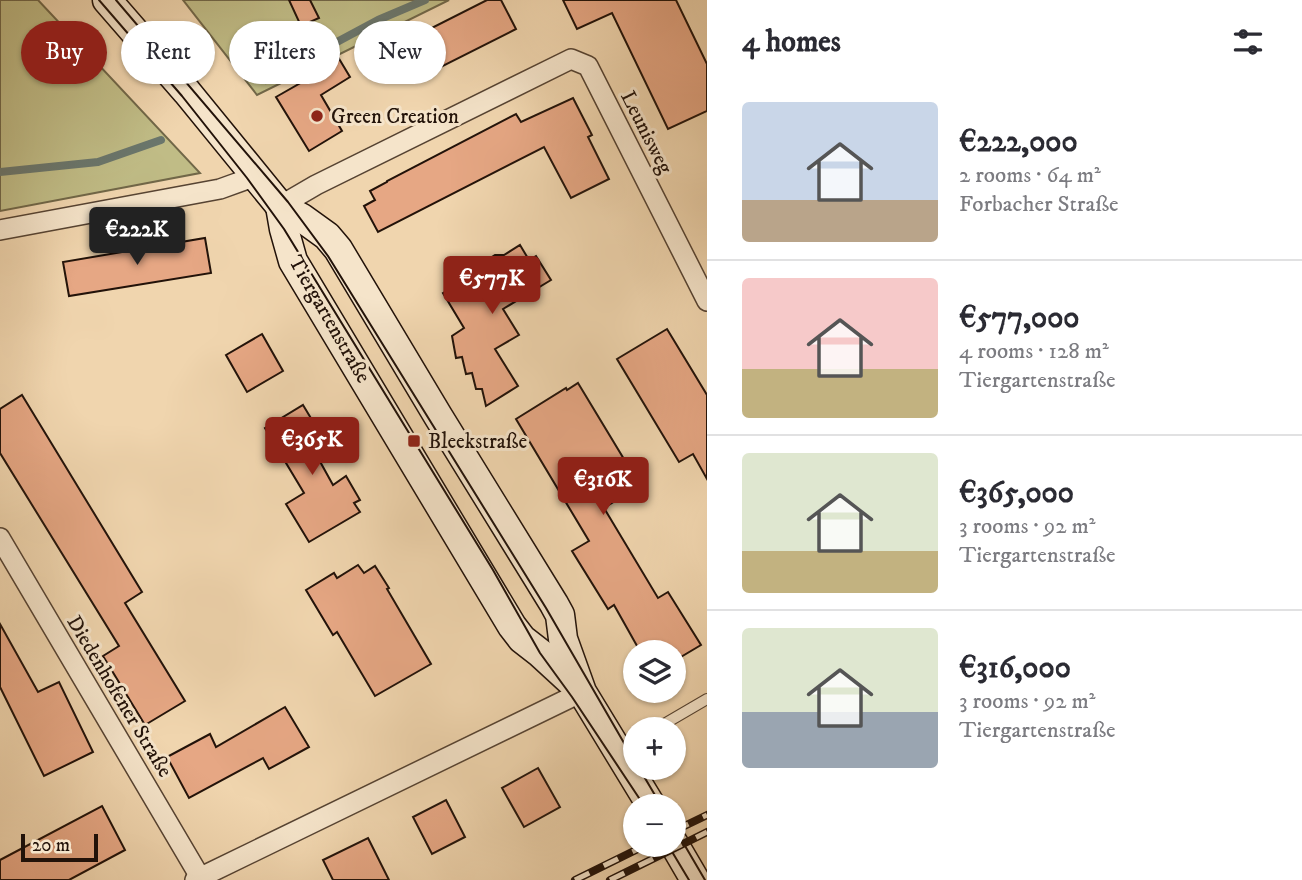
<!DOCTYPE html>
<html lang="en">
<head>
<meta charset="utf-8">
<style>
  :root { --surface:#fff; --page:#f2f2f3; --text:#2b2b33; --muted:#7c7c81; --line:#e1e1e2; --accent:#8f2418 }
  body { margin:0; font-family:"IM FELL DW Pica",serif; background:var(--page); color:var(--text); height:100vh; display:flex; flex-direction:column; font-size:26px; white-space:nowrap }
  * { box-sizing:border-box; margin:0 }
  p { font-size:23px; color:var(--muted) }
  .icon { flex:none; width:38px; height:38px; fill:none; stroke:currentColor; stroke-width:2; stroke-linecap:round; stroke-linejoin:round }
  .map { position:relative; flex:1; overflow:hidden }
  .sheet { display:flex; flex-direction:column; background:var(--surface); width:595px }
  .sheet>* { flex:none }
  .guide { position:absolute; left:21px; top:21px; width:581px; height:63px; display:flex; gap:14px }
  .controls { position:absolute; left:623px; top:640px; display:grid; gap:14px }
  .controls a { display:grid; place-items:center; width:63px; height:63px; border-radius:50%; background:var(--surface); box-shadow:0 2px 5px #0004; font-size:35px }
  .scale { position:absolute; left:21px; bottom:18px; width:77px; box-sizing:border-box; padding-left:7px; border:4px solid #221209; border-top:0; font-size:19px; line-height:24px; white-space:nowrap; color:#221209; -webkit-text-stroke:5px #f5e4ca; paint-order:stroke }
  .price { position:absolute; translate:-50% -60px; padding:0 16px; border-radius:7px; background:var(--accent); color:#fff; font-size:23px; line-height:46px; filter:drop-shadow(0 2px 4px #0008) }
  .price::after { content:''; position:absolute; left:50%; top:42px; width:21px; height:16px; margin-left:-10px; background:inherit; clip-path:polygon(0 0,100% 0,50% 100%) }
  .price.selected { background:#222; color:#fff }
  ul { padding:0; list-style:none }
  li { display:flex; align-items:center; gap:21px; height:175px; padding:0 35px }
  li+li { border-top:2px solid var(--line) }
  li span { display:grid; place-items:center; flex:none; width:196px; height:140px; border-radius:7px; color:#555 }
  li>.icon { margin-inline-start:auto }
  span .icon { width:84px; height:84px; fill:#fffc; stroke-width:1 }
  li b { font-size:30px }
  h2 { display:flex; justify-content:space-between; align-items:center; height:84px; padding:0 35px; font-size:30px }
  .chip { padding:0 24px; border-radius:32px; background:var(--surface); box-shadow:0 2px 5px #0004; font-size:24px; line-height:63px }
  .chip.selected { background:var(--accent); color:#fff }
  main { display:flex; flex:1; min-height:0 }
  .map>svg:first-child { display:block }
  .green { fill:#c0bc86; stroke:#716748; stroke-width:2 }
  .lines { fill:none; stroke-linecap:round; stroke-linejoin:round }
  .stream { stroke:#6a766c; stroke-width:8 }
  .building { fill:#e6a784; stroke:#221209; stroke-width:2 }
  .service-casing { stroke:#564332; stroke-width:12 }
  .minor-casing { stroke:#564332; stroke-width:22 }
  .secondary-casing { stroke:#221209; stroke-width:31 }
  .service { stroke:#f5e4ca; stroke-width:10 }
  .minor { stroke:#f5e4ca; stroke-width:19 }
  .secondary { stroke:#f5e4ca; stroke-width:28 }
  .tram { stroke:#221209; stroke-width:2 }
  .rail-casing { stroke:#221209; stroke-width:8 }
  .rail { stroke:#f5e4ca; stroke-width:5; stroke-dasharray:16; stroke-linecap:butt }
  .poi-dot { fill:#8f2418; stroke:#f5e4ca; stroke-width:2.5 }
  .labels { text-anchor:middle; stroke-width:6; stroke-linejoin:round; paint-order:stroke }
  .poi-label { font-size:21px; fill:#221209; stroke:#f5e4ca; text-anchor:start }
  .street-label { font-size:21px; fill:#221209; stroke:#f5e4ca }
</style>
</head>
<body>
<main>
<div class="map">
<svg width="707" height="880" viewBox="0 0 707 880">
  <rect width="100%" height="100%" fill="#f0d5ae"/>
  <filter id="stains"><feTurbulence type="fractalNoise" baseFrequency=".00286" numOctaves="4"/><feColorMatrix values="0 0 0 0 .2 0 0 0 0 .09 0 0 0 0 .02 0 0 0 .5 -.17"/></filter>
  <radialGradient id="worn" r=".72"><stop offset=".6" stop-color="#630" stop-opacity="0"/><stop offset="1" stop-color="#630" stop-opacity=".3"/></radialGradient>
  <g class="green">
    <path d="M0,0H38L200,173L0,211Z"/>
    <path d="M183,0H449L257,95Z"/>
  </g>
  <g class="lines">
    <g class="stream">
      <path d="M266,80L378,20L425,0"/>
      <path d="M0,172L98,162L161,140"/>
    </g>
  </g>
  <g class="building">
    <path d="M289,0H310L319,18L301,26Z"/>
    <path d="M487,0H501L516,29L423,76L406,41Z"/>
    <path d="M563,0H676L707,64V111L668,129L612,13L577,29Z"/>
    <path d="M338,57L350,77L321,95L342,131L309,151L276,97L316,74L315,72Z"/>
    <path d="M573,98L592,135L588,137L609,179L571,198L544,147L378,232L364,206L375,200L370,191L387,182V181L516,114L521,122Z"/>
    <path d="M205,238L211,273L69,296L63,262Z"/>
    <path d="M520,245L529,260L536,256L551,280L503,309L519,335L495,349L518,386L486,406L482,389H476L472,373L466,374L462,357L456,358L452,336L464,328L443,293L473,275L470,271L495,255H504Z"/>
    <path d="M667,329L707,395V479L693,454L679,462L617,359Z"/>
    <path d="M262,334L283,371L247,392L226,355Z"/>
    <path d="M578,383L639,484L627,491L628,493L604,508L658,598L668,592L701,645L674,661V653H641L614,605L608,609L572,551L589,541L516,419L566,388L567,390Z"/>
    <path d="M22,395L142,592L125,603L185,701L145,725L103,656L119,646L0,453V409Z"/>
    <path d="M303,405L324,440L312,447L333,485L346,476L360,500L354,503L360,512L309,542L286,504L304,493L265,428Z"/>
    <path d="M358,565L364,573L375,566L389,588L387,589L431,664L375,696L337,632L333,635L306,590L334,573L337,578Z"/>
    <path d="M0,624L38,692L59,682L93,752L44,776L0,687Z"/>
    <path d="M285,707L309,747L269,769L263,758L189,798L167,757L210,734L216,747Z"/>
    <path d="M538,768L560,807L524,827L502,788Z"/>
    <path d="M446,800L465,837L432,854L413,817Z"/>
    <path d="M102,806L125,850L69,880H0V860Z"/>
    <path d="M368,838L389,880H333L323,860Z"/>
  </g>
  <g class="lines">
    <defs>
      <path id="service" d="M654,730L707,699"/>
      <g id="minor">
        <path d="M280,206L316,185L571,59L588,66L707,301"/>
        <path d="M0,230L220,189L256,176"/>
        <path d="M0,538L200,877"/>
        <path d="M195,880L582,692"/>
      </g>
      <g id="secondary">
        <path d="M107,0L187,92L280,206L302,218L327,236L338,249L438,416L554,604L560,615L563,639L582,692L652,807"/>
        <path d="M280,206L284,229L293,261L512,626L522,639L540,653L577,687"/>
        <path d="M674,844L695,880"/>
      </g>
    </defs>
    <use href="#service" class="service-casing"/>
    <use href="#minor" class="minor-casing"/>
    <use href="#secondary" class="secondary-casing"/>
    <use href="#service" class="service"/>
    <use href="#minor" class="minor"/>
    <use href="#secondary" class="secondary"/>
    <g class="tram">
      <path d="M99,0L182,96L247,178L284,229L493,570L540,653L572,697L645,807"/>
      <path d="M116,0L288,202L328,256L546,608L635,762"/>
      <path d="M639,768L662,807"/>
      <path d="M674,827L705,880"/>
      <path d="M668,845L689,880"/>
    </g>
    <defs>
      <g id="rail">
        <path d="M674,831L707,815"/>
        <path d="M575,880L646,845"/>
        <path d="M610,880L707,832"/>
      </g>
    </defs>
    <use href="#rail" class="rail-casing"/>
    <use href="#rail" class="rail"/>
  </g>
  <g class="poi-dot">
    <circle cx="317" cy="116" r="7"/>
    <rect x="407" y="434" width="14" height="14" rx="3.5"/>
  </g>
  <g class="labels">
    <g class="poi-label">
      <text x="331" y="123">Green Creation</text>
      <text x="428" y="448">Bleekstraße</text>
    </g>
    <g class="street-label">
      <text transform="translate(647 132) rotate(63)" y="7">Leunisweg</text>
      <text transform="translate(330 319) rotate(60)" y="7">Tiergartenstraße</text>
      <text transform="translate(120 696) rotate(59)" y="7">Diedenhofener Straße</text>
    </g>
  </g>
  <rect width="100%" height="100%" filter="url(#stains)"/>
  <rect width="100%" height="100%" fill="url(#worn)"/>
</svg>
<div class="controls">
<a><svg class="icon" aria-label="layers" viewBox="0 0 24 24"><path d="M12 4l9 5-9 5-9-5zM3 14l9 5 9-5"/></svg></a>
<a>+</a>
<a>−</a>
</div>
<div class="scale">20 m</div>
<b class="price selected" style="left:137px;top:267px">€222K</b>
<b class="price" style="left:492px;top:316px">€577K</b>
<b class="price" style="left:312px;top:477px">€365K</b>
<b class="price" style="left:603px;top:517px">€316K</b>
<div class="guide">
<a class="chip selected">Buy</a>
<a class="chip">Rent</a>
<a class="chip">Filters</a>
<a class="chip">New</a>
</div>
</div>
<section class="sheet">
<h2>4 homes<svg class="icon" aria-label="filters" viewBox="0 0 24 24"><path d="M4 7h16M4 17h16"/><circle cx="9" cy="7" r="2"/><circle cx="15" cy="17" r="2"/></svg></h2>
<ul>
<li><span style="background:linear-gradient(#c9d6e8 70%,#b9a48a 0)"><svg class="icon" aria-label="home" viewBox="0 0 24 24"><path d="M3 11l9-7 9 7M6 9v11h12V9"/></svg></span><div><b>€222,000</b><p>2 rooms · 64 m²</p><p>Forbacher Straße</p></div></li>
<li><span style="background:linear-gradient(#f6c9c9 65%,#c2b280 0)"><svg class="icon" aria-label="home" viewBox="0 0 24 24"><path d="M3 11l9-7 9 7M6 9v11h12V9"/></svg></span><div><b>€577,000</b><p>4 rooms · 128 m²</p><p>Tiergartenstraße</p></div></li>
<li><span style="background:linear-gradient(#dfe7d0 70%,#c2b280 0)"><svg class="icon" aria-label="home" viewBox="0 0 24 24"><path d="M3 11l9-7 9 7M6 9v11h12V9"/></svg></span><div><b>€365,000</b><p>3 rooms · 92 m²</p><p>Tiergartenstraße</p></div></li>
<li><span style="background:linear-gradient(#dfe7d0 60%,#9aa5b1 0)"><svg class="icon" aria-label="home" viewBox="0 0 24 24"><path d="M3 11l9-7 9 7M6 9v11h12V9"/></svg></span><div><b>€316,000</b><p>3 rooms · 92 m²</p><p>Tiergartenstraße</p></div></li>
</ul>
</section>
</main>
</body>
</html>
